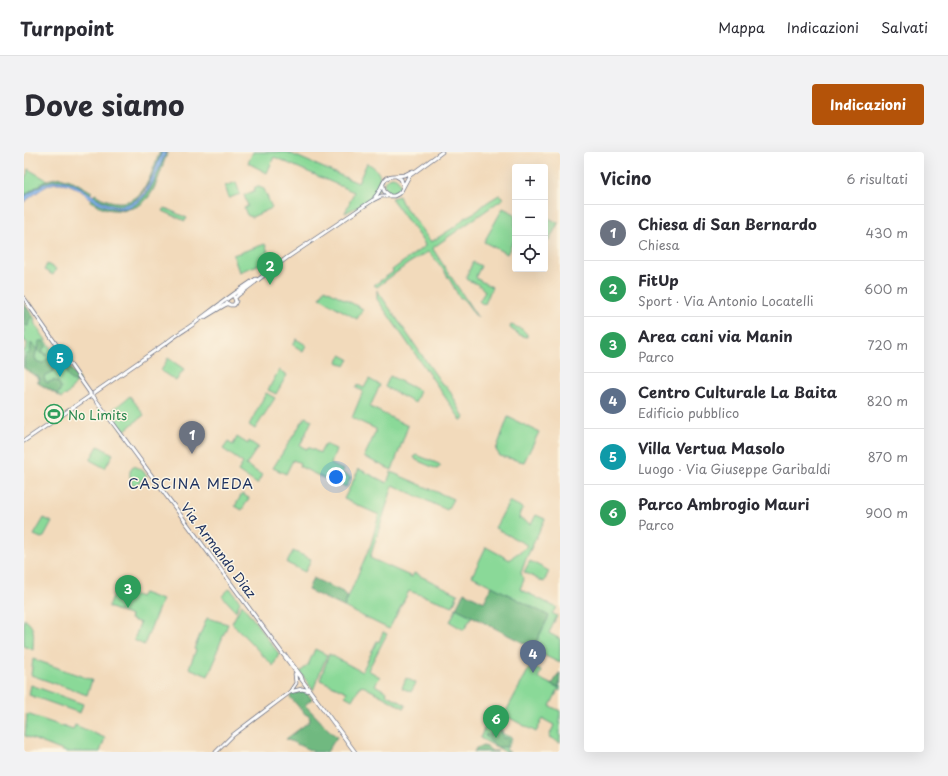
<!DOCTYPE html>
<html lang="it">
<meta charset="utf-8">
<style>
body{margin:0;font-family:"Playpen Sans",sans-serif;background:#f2f2f3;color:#2b2b33}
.controls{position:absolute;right:12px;top:12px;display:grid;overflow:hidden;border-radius:4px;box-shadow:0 4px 16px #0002}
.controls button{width:36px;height:36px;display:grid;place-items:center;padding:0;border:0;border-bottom:1px solid #e1e1e2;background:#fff;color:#2b2b33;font:20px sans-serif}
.you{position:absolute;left:312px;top:325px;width:14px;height:14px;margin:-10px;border:3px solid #fff;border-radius:50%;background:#1a73e8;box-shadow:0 0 0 6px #1a73e833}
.badge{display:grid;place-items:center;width:26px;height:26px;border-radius:50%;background:#b45309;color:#fff;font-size:13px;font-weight:700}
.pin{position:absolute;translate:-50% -33px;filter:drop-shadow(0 1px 2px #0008)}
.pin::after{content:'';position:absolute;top:21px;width:14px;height:12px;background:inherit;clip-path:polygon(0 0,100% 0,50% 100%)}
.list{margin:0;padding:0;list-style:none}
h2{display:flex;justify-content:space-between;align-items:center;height:52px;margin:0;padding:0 16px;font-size:17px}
h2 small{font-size:13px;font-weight:400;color:#7c7c81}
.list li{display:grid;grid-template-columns:26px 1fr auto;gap:12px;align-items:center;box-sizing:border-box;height:56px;padding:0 16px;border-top:1px solid #e1e1e2}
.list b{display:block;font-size:15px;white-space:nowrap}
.list p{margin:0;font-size:13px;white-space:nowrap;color:#7c7c81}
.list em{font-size:13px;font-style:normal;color:#7c7c81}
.icon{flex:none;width:22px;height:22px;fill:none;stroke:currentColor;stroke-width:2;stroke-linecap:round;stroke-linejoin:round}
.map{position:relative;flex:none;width:536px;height:600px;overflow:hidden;border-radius:4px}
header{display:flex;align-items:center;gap:24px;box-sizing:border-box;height:56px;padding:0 20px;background:#fff;border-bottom:1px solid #e1e1e2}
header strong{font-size:19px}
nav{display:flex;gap:22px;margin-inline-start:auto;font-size:14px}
.intro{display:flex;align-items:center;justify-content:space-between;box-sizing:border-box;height:96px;padding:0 24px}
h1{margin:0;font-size:28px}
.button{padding:10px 18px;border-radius:4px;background:#b45309;color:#fff;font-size:14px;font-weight:700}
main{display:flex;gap:24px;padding:0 24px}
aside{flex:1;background:#fff;border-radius:4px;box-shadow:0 4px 16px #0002}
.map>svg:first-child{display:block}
.green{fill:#8ad998;stroke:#52847b}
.forest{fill:#6fb980;stroke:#45746f}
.water{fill:#80b3ed;stroke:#4e71a6}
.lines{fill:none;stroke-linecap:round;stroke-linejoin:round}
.secondary-casing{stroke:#666b7f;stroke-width:4.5}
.primary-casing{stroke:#666b7f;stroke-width:4.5}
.secondary{stroke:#fff;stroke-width:3}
.primary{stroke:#fff;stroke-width:3}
.labels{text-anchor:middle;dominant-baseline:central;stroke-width:3;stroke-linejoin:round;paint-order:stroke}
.leisure-label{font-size:13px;fill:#27864d;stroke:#fcf5e5;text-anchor:start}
.street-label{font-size:13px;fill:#1b2f5e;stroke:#fcf5e5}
.neighbourhood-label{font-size:14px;letter-spacing:1px;fill:#1b2f5e;stroke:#fcf5e5}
</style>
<header>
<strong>Turnpoint</strong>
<nav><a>Mappa</a><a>Indicazioni</a><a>Salvati</a></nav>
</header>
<div class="intro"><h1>Dove siamo</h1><a class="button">Indicazioni</a></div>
<main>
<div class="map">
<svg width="536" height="600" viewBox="0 0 536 600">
<rect width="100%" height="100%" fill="#fcf5e5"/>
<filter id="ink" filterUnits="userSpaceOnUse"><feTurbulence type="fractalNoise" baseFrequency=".025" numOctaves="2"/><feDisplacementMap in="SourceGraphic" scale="8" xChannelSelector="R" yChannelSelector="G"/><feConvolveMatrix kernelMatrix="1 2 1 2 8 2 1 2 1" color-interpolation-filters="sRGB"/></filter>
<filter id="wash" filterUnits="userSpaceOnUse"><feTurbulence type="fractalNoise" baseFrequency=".012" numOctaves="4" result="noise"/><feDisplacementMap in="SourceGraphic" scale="16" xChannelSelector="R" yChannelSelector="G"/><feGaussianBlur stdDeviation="0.9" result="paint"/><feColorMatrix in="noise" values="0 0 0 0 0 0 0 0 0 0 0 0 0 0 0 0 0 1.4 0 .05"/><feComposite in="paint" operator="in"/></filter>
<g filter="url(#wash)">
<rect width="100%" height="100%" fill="#f2dabb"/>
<path class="green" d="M229 0H263L334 31 343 11C349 14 354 18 356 25 360 44 335 54 321 61L330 40 250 5 243 21 224 11Z
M4 17 23 28 0 43V28L4 20 3 19Z
M360 33a8 8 0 1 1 16 0a8 8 0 1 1-16 0Z
M212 30 216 42 205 46 201 34Z
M231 35H235L240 37 248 56 228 65 223 63 220 56 224 54 220 43 230 39Z
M475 43 480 46 410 95 409 97 454 166C447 161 443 147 435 145 428 131 416 110 404 100L385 111 353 135 350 133 369 120 368 118 401 94 400 91 367 46 375 44 378 51 407 90 432 74 440 66 453 59 462 51Z
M141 56 163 66 161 69 139 59Z
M479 56 491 62V86L483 102 460 90Z
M521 64 534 71 525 89 521 87Z
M241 92 247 108 215 120 209 103Z
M449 110 457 114 452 124 453 127 468 135 461 152 457 151 455 149 461 140C457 133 450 130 443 128L442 125Z
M23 112 32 117 29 123 20 118Z
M301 137 339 157 333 167 296 146Z
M353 138 418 232 423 234 440 265 439 268H437L353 147Z
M0 151 11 167 10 169 11 172 30 200 32 197 55 228 42 244 41 243 38 246 13 230 15 229V227L0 216V200L3 194V190L0 189Z
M487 173 498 177 503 182V185L496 183 487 177 486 175Z
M272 187 282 193 279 199 269 193Z
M317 203 325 207 321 214 314 210Z
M144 206 160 217 152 229 137 219Z
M255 218 263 223 252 242 244 238Z
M366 224 396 239 391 251 361 235Z
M345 227 356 233 346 255 384 274 368 318 340 305 352 279V277L328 266 339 239 332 236 334 233 340 236Z
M242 241 251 246 231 277 225 273Z
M106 244 120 263 100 279 86 260Z
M281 265 288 268 276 294 283 297 284 295 296 301 301 292 312 297 307 312 319 318 318 321 327 325 322 335 314 331 313 333 275 314 276 311 269 308 262 322 249 316Z
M484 265 515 280 500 310 476 304 472 298Z
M213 285 224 292 225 289 234 295 222 313 238 323 233 332 214 319 219 311 199 297 204 290 209 293Z
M74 294 89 302 81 316 66 308Z
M393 303 415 312 417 314 413 317 392 308 390 305Z
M109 314 118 318 123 324 109 335C107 328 103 320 109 314Z
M335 317 363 331 367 320 429 347 423 358 369 333 346 406 388 425 390 421 434 442 429 454 385 439 365 477 320 455 347 392 355 363 320 347Z
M218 342 225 346 218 358 211 354Z
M485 350H487L499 356 495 366 507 372 512 363 521 367 502 407 497 421 500 428 496 437 533 456 528 461 533 464 525 481 536 487V511L513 500V498L509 496 525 464 448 424 462 395 486 408C490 401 499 401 503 393L471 376Z
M20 366 28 370 20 385 17 386 10 383Z
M269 399 287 407 281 420 263 411Z
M506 409 525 419 520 430 500 420Z
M92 435 116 445 119 441 138 448 120 493 110 488 116 471 106 467 107 464 84 455Z
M206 436 216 450 212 459 198 444Z
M218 452 255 502 249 514 208 471Z
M432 456 448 464 440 478 426 470Z
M183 466 204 472 191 504H193L184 524 165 516 172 498 170 497Z
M0 467C13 476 9 484 9 498L0 494Z
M359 480 363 482 344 518 356 525 351 533 363 540 362 542 382 553 380 556 337 533 328 548 321 544 323 540 296 528 305 502 338 520 353 489 355 490Z
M291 497 303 503 289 538 276 520 284 513Z
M9 507 68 528 63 543 7 523Z
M507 513 517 519 514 526 535 536 536 534V539L534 538 526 554 536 559V591L525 585 530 573 519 567 512 580 480 563Z
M382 526 392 531 387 540 378 536Z
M7 533 59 552 56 561 5 543Z
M3 562 49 578 51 573 81 586 76 600H42L1 584Z
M475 572 477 574 479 582 488 586 482 598 486 600H482L456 586 461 575 464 576 466 573 473 576Z"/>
<path class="forest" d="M136 0H138C124 33 113 72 69 44L71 42C86 52 107 55 119 38 126 28 131 11 136 0Z
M142 0H144C134 21 132 53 104 57 87 60 80 57 66 49L68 46C85 57 100 62 116 46 119 44 123 41 125 38 132 26 136 12 142 0Z
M36 25 49 29 68 40 66 42C37 21 28 26 0 45V43L23 28Z
M0 152 9 164 5 168 4 174 0 173Z
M15 189H19L21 190 23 194 18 198 22 202V204L14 199Z
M7 191 13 197 11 205 13 210 19 211 24 206 30 210 31 214 29 220 21 223 20 227 23 231 30 228 35 231 37 236 34 242H33L14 231 16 228V226L0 216V206L6 200Z
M32 197 55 228 52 231 47 228 43 223C43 211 39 217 34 209L36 203Z
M289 426 319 440V441L324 444 320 455 284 438Z
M468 434 525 464 509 496 432 456 440 440 460 450Z
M535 521H536L535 536 528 533Z
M281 539 288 547 281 553 305 578 313 585 303 600H290L262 587 286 569 285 564 281 562 266 545 267 542Z
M471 577 473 578 476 577 479 586H484L485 588 482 595H473L461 584 462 582 466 584 467 580Z
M459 594 463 595 468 599H473L474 600H450L452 596Z"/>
<path class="water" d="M138 0H142C136 13 131 30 122 42 106 63 84 58 65 45 55 37 45 30 32 31 20 33 10 43 0 50V45C9 39 19 30 30 29 59 24 74 61 103 52 110 50 117 46 121 40 128 28 133 13 138 0Z"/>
</g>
<g filter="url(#ink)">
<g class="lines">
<defs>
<path id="secondary" d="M0 146 66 241
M69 244 331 600
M262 504 277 524 278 527
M266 540 278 537 286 539
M192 600 209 583 266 540 272 531 271 522"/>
<path id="primary" d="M372 24 377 27 379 33
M359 33 360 39 365 43
M351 45C356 40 357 34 361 28 365 22 373 25 380 23 383 22 386 20 389 19
M211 146 214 143 264 105 349 48 357 44H370L374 42 377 39 385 24 418 0
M203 151 206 153H210L212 149 210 145
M181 165 199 154 203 152
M141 192C150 184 161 178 171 171 191 156 210 141 232 127
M66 241V244H69
M70 241 142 191
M0 289 66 244"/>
</defs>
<use href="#secondary" class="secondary-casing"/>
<use href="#primary" class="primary-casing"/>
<use href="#secondary" class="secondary"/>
<use href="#primary" class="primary"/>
</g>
</g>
<defs>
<symbol id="stadium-ring" viewBox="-11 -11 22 22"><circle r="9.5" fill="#fcf5e5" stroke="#2e9e5b" stroke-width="1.5"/><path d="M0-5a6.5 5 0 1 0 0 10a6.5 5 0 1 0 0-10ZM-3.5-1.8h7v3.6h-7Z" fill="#2e9e5b"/></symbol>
</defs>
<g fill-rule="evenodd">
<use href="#stadium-ring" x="19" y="251" width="22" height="22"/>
</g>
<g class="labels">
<g class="leisure-label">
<text x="44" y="262">No Limits</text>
</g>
<g class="street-label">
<text transform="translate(195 398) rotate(53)">Via Armando Diaz</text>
</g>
<g class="neighbourhood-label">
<text x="167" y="331">CASCINA MEDA</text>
</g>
</g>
</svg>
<div class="controls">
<button>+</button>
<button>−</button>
<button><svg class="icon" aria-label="locate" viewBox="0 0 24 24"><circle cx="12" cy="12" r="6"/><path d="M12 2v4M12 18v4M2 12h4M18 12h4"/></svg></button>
</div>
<div class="you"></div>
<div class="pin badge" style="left:168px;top:302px;background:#6b7280">1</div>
<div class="pin badge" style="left:246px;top:133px;background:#2e9e5b">2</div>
<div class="pin badge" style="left:104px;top:456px;background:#2e9e5b">3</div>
<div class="pin badge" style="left:509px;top:521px;background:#5c6f8a">4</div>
<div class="pin badge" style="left:36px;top:225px;background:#0f9aa8">5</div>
<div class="pin badge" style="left:472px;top:586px;background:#2e9e5b">6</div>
</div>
<aside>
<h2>Vicino<small>6 risultati</small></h2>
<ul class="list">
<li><span class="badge" style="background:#6b7280">1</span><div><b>Chiesa di San Bernardo</b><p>Chiesa</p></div><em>430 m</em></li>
<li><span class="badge" style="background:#2e9e5b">2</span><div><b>FitUp</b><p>Sport · Via Antonio Locatelli</p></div><em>600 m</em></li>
<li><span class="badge" style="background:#2e9e5b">3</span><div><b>Area cani via Manin</b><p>Parco</p></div><em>720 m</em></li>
<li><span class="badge" style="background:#5c6f8a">4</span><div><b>Centro Culturale La Baita</b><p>Edificio pubblico</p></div><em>820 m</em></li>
<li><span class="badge" style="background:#0f9aa8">5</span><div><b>Villa Vertua Masolo</b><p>Luogo · Via Giuseppe Garibaldi</p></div><em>870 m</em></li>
<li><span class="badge" style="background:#2e9e5b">6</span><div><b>Parco Ambrogio Mauri</b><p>Parco</p></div><em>900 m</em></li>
</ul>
</aside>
</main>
